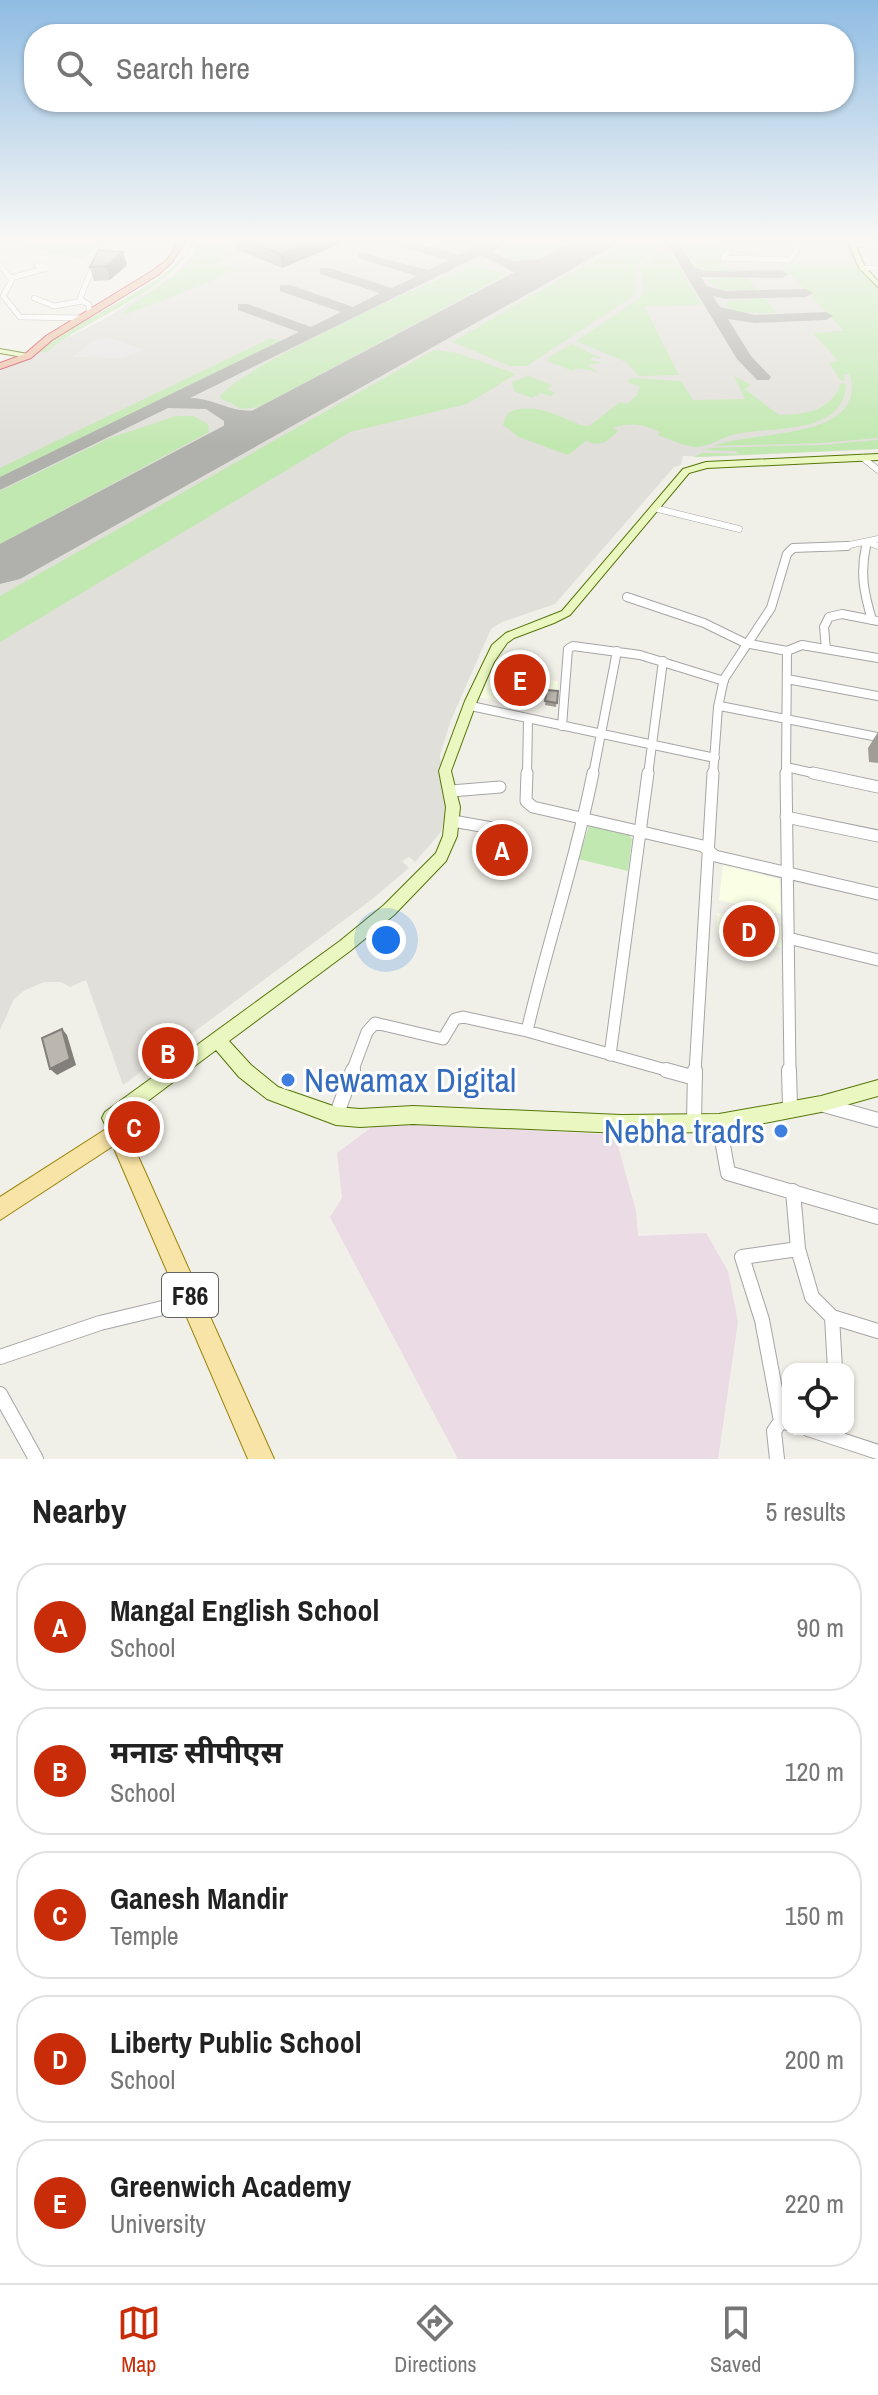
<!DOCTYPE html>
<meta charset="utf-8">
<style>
body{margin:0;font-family:"Archivo Narrow","Noto Sans Devanagari",sans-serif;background:#f2f2f2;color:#222}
.controls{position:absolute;right:24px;bottom:24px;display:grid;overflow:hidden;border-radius:16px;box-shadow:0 2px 6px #0004}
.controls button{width:72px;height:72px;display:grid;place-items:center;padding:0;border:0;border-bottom:2px solid #e0e0e0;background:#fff;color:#222;font:40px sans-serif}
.you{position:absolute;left:386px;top:940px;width:28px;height:28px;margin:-20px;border:6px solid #fff;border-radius:50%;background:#1a73e8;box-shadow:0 0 0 12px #1a73e833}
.badge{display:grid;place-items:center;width:52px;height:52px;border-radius:50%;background:#c92c09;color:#fff;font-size:26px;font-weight:700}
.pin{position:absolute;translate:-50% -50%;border:4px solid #fff;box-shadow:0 2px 8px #0006}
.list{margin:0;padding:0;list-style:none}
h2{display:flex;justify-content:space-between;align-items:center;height:104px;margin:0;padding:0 32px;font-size:34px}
h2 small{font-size:26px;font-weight:400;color:#767676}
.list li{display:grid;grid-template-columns:52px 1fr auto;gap:24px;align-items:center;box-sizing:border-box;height:128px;margin:0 16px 16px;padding:0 16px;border:2px solid #e0e0e0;border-radius:32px}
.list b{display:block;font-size:30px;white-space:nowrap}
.list p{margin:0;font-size:26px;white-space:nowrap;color:#767676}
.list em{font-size:26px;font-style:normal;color:#767676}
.icon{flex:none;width:44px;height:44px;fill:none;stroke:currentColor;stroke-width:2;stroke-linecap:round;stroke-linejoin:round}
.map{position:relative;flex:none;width:878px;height:1459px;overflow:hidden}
.search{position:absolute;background:#fff;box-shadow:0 2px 6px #0004;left:24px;right:24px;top:24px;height:88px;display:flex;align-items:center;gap:20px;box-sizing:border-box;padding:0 28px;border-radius:32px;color:#767676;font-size:30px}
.sheet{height:824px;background:#fff}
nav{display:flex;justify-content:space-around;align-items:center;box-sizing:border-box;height:112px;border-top:2px solid #e0e0e0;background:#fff;font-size:22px;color:#767676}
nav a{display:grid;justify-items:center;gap:4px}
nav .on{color:#c92c09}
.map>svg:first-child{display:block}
.industrial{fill:#eadbe4}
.education{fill:#f9fee5}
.airport{fill:#e0dfd9}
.grass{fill:#c2e8b1}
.parking{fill:#e5e5e5}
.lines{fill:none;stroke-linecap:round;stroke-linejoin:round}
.taxiway{fill:#b0b0ac;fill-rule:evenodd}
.runway{fill:#b0b0ac;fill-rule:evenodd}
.minor-far4-casing{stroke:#a5a5a5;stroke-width:6}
.minor-far3-casing{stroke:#a5a5a5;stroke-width:7}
.minor-far2-casing{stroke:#a5a5a5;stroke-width:10}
.minor-far1-casing{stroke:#a5a5a5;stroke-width:13}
.minor-casing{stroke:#a5a5a5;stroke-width:16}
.secondary-casing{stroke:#57760a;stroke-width:2}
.primary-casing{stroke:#978207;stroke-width:2}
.trunk-casing{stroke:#d4314b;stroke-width:2}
.minor-far4{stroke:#fff;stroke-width:5}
.minor-far3{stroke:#fff;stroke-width:6}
.minor-far2{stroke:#fff;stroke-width:8}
.minor-far1{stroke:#fff;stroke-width:11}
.minor{stroke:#fff;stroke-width:14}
.secondary{fill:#eaf7c0;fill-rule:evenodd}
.primary{fill:#f8e4a6;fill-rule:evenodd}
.trunk{fill:#eebc9e;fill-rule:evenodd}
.wall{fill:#a19d96}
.shaded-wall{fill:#837f7a}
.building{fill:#bbb6ae;stroke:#837f7a;stroke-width:2}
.shop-dot{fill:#3f7fe0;stroke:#fff;stroke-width:3}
.labels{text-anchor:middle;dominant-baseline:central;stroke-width:6;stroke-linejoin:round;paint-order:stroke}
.shield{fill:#fff;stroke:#646464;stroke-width:2}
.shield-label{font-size:26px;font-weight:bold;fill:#212121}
.near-shop-label{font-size:34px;fill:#366cbe;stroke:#fff;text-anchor:start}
</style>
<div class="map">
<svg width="878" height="1459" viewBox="0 0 878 1459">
<rect width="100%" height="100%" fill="#f1f0e8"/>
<path class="industrial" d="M410 1123 615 1135 636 1211 638 1236 706 1233 728 1271 738 1322 718 1459H458L330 1217 342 1198 337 1153 373 1126Z"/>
<path class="education" d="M495 660 534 665 535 669 550 671 551 680 558 681 557 697H535L508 690 502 702 479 697Z
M495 836 531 846 525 868 472 854 477 839 493 843Z
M723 865 779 879 781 914 719 900Z
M717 913 782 927V948L717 934Z"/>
<path class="airport" d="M197 239H846L861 271 878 288V449L706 457 683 456 681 465 674 467 555 604 502 622 491 629 451 720 440 755 446 813 441 832 415 862 409 857 402 861 409 868 371 900 123 1085 86 980 70 987 61 982H44L25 990 14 999 0 1030V371L103 320 174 274 193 254Z"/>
<path class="grass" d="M11 239H118L108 246 98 247 81 259 58 254 41 255 50 251 23 248 21 243Z
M194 239H196C169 296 93 313 47 352L34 353C75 318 173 287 194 239Z
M199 239 228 248 222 251 234 256 216 263 233 268 214 280 124 315 125 310 193 262Z
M516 239H582C555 253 529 275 499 255Z
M631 239H661L663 242 635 266 636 294 527 366H510L452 342Z
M682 239H707L717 248 726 250 720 258 727 269 738 267 743 273 699 270 681 243Z
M660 251H669L702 305 644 306 679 375 639 376 626 362 576 341 639 299 644 290 640 267Z
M856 263 878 288V438L821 443 714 446C752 430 868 441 850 375L844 374 845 381H841L829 363 838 361 813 333 844 331 781 264Z
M476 267 502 272 504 276 259 407 242 409 220 398C222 377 444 271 476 267Z
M745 276 758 291 721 290 706 280Z
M764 298 777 313 736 312 725 304 728 301Z
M271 338 281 342 0 477V468Z
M572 344 603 359 592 357 590 360 602 363 587 365 598 372 578 368 573 371 548 361 549 357Z
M434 350 457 353 516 374 467 404 350 432 0 642V596Z
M528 376 552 385 547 389 555 393 551 396 541 393 532 398 514 391 512 382Z
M734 376 751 385 745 389 779 415C806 414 830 412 841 383L846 384C845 436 771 426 736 434 724 436 707 448 695 447 683 446 670 439 658 435L660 432C643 424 630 422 613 428L618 431C606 442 602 447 586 441L568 455 519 437 503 425 508 413C536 399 562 420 588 427L620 402 627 404 637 395 640 387 627 382 632 378 681 381 693 400 745 399Z
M176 416H193L208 424 209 432 0 544V491L110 438Z
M878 440V449L694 457 702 453 739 454 736 451 705 450 710 448 822 445Z
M589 826 627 832 632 839 628 871 578 859Z"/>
<path class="parking" d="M109 338 143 349 124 358 72 357 96 339Z"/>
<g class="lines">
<path class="taxiway" d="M390 239H402L459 255 476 247 455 239 486 242 509 239 493 252 512 261 559 259 565 263 559 267 526 269 531 275 526 286 521 287 514 283 516 273 481 255 190 398C207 398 219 405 235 409 252 413 270 409 287 406L296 411 293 415 258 421 241 419 242 430 233 447H221L218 443 224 430V421L206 409 168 408 0 490V477L299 332 238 310V304H248L311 327 341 312 280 291V285H290L353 307 380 293 320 274V268H330L392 288 417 276 358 258V252L428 270 449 260 391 244Z
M664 239H676L695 268 708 271 782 270 789 274 782 278 701 277 707 286 725 291 806 289 813 293 806 297 725 299 713 296 720 307 755 315 826 312 833 316 826 320 755 323 728 319 751 356 771 377 769 380H757L737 359Z"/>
<path class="runway" d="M577 239H618L613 246 20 579 0 584V544Z"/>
<defs>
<path id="minor-far4" d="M220 239 235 243 252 239
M852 244 878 246
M728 252 723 258 789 260 799 247 795 239
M0 266 12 280 3 296 20 317 82 318
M862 268H878
M11 278 47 268 37 265
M34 298 54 306 83 301
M89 314V305L80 299C89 274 97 255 119 239"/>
<path id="minor-far3" d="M863 458 878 470
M654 508 739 529
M815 548 840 547 878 539
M866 548 867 542 878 546"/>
<path id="minor-far2" d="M866 546C860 574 864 593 872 620
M627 597 704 623 745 643 787 651 802 645 878 658
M826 649 824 627 829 617 842 614 878 621
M787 679 878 696
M471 706 715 758
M720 706 878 737
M562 726 568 649 573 646 640 655 724 681
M786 767 822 775
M527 775 528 721
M593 775 617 651
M648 775 663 661
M713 775 718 707 724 679 771 608 787 554 793 548 847 546
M786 775 787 651"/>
<path id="minor-far1" d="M527 773 526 801 533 807 703 846 715 856 878 894
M786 773 790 1072
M813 773 878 787
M451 791 500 787
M786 817 878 836
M453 821 503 830
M788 938 878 960
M527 1031C547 944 576 860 593 773
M610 1055 648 773
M352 1072 367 1032 375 1023 443 1039 455 1019 463 1017 527 1031 673 1072
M695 1072 713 773"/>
<path id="minor" d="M666 1070 695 1078
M789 1070 790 1108
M824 1105 878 1120
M336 1116 353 1070
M694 1122 695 1070
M719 1123 728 1173 878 1217
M798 1249 812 1297 832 1317 835 1369
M832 1317 878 1331
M0 1357 100 1323 192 1301
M0 1394 36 1459
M781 1421 762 1320 742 1257 798 1249 793 1191
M808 1429 878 1452
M777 1459 774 1431 781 1421 788 1423"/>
<path id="secondary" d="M847 239H853L865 267 878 281V287L859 268Z
M0 349 28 354 32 356 28 358 0 353Z
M878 454V460L707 468 689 473 570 615 554 623 514 638 507 643 494 662 477 701 451 771 460 807 457 836 446 861 394 915 350 951 229 1041 251 1065 278 1087 336 1107 360 1109 413 1106 621 1115 719 1114 821 1096 878 1080V1096L821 1112 719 1132 621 1133 413 1124 360 1127 336 1125 267 1099 239 1077 216 1050 121 1121 126 1132 123 1138 117 1141 111 1138 102 1118 105 1112 340 941 384 905 436 853 443 836 446 807 439 771 465 701 492 645 506 633 562 611 683 469 706 462Z"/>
<path id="primary" d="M117 1122 124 1125 274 1459H248L113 1146 0 1220V1197Z"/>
<path id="trunk" d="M181 239H187L172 262 158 275 52 340 31 358 0 369V363L25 354 46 336 152 271 167 260Z"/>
</defs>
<use href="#minor-far4" class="minor-far4-casing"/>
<use href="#minor-far3" class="minor-far3-casing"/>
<use href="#minor-far2" class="minor-far2-casing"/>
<use href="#minor-far1" class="minor-far1-casing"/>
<use href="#minor" class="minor-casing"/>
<use href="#secondary" class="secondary-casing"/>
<use href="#primary" class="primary-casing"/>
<use href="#trunk" class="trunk-casing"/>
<use href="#minor-far4" class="minor-far4"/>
<use href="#minor-far3" class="minor-far3"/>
<use href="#minor-far2" class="minor-far2"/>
<use href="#minor-far1" class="minor-far1"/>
<use href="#minor" class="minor"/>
<use href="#secondary" class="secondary"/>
<use href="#primary" class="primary"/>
<use href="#trunk" class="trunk"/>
</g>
<path class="wall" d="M234 239H351L282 268 236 249Z
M127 265 110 280 94 281 90 267Z
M547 690 558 691 556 707 545 705Z
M878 732V763L869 762 868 748Z"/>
<path class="shaded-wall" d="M318 239H351L282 268 280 254Z
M123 252 127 265 110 280 106 266Z
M62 1029 67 1035 76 1065 57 1075 50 1069Z"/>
<path class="building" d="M242 239H318L280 254Z
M99 250 123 252 106 266 90 267Z
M547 690 558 691 557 703 545 701Z
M62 1029 70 1059 50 1069 42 1038Z"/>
<linearGradient id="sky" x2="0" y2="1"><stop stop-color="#8fbce3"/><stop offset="0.54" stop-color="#f9f8f5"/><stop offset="1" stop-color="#f9f8f5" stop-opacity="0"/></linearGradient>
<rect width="878" height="444" fill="url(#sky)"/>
<g class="shop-dot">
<circle cx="288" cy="1080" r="8"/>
<circle cx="781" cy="1131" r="8"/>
</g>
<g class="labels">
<rect class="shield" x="162" y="1273" width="56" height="44" rx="6"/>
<g class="shield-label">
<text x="190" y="1295">F86</text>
</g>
<g class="near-shop-label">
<text x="304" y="1080">Newamax Digital</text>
<text x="765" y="1131" text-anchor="end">Nebha tradrs</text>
</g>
</g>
</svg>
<div class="controls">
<button><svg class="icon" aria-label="locate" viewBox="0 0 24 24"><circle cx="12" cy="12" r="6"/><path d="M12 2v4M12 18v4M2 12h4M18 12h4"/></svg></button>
</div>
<div class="you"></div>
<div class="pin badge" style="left:502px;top:850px">A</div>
<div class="pin badge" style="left:168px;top:1053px">B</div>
<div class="pin badge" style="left:134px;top:1127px">C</div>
<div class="pin badge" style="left:749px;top:931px">D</div>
<div class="pin badge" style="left:520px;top:680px">E</div>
<div class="search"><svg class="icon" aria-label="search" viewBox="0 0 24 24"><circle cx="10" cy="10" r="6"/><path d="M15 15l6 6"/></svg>Search here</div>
</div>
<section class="sheet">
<h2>Nearby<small>5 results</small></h2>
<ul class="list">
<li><span class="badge">A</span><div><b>Mangal English School</b><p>School</p></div><em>90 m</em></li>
<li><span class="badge">B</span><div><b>मनाङ सीपीएस</b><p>School</p></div><em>120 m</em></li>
<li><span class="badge">C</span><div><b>Ganesh Mandir</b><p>Temple</p></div><em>150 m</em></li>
<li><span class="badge">D</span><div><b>Liberty Public School</b><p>School</p></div><em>200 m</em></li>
<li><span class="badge">E</span><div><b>Greenwich Academy</b><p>University</p></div><em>220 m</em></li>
</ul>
</section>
<nav>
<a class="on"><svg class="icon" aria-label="map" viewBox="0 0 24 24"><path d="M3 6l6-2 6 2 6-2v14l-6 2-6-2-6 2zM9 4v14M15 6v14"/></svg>Map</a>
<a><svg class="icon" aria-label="directions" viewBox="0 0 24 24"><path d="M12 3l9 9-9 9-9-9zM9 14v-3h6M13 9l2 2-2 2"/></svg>Directions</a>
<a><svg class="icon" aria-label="saved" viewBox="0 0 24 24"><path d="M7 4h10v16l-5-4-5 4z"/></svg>Saved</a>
</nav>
